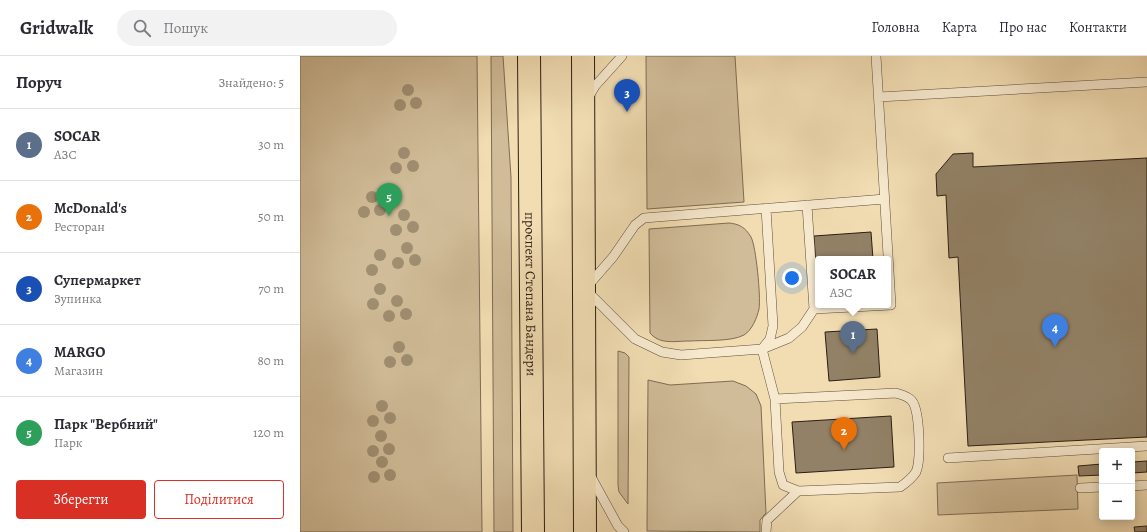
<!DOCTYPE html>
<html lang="uk">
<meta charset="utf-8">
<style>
body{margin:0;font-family:Alegreya,serif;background:#f2f2f3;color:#2b2b33}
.controls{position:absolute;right:12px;bottom:12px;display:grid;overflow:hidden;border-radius:4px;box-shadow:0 2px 10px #0003}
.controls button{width:36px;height:36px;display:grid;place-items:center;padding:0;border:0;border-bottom:1px solid #e1e1e2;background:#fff;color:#2b2b33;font:20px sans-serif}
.you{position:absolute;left:492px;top:222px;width:14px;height:14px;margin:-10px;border:3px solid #fff;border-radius:50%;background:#1a73e8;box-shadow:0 0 0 6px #1a73e833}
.badge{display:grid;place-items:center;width:26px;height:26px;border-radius:50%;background:#d93025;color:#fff;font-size:13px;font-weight:700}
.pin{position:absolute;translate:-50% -33px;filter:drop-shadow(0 1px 2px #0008)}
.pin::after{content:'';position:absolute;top:21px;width:14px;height:12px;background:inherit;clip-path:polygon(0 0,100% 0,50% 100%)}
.popup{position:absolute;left:515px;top:200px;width:76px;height:52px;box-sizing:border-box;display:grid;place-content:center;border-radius:4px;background:#fff;filter:drop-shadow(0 1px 3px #0005);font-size:13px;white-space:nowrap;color:#7c7c81}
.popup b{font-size:15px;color:#2b2b33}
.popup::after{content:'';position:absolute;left:50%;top:100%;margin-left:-8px;border:8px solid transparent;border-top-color:#fff}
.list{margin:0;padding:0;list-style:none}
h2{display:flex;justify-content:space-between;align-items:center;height:52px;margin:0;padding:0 16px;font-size:17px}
h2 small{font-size:13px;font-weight:400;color:#7c7c81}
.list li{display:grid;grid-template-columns:26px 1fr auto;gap:12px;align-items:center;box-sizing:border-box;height:72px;padding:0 16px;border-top:1px solid #e1e1e2}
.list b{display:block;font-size:15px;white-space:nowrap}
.list p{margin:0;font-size:13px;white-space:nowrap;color:#7c7c81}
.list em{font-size:13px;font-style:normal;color:#7c7c81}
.actions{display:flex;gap:8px;padding:12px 16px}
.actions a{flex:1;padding:9px 0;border:1px solid #d93025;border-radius:4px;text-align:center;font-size:14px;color:#d93025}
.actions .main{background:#d93025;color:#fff}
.icon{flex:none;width:22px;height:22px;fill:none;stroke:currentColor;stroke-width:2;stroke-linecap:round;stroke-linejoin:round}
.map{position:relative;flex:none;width:847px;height:476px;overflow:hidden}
header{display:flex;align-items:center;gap:24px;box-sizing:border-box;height:56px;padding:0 20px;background:#fff;border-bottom:1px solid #e1e1e2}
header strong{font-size:19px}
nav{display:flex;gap:22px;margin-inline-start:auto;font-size:14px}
.search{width:280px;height:36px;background:#f2f2f3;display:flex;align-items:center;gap:10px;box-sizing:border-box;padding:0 14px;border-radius:22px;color:#7c7c81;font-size:15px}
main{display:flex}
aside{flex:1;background:#fff}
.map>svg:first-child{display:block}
.green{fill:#d0bc98;stroke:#7e6c56}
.building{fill:#928166;stroke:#2b1d13}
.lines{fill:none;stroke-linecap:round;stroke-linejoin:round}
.lane-casing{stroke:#5d4d3b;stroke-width:10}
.primary-casing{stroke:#2b1d13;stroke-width:24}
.lane{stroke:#f7e9ce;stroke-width:9}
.primary{stroke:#f2ddb3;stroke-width:22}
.tree{fill:#a08e71}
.labels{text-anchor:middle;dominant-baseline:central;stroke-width:3;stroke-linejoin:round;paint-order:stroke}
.street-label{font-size:14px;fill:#2b1d13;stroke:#f7e9ce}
</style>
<header>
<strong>Gridwalk</strong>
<div class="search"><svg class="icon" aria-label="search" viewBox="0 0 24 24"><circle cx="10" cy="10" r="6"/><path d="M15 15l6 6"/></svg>Пошук</div>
<nav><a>Головна</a><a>Карта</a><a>Про нас</a><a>Контакти</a></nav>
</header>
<main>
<aside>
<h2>Поруч<small>Знайдено: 5</small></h2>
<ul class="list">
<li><span class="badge" style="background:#5c6f8a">1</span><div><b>SOCAR</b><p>АЗС</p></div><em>30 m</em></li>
<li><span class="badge" style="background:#e8710a">2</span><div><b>McDonald's</b><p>Ресторан</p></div><em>50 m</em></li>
<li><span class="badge" style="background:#1a4fb4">3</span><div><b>Супермаркет</b><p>Зупинка</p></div><em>70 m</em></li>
<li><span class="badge" style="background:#3f7fe0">4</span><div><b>MARGO</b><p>Магазин</p></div><em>80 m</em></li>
<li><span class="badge" style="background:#2e9e5b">5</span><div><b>Парк &quot;Вербний&quot;</b><p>Парк</p></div><em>120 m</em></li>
</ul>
<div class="actions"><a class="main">Зберегти</a><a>Поділитися</a></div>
</aside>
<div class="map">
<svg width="847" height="476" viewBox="0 0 847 476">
<rect width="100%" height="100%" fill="#f2ddb3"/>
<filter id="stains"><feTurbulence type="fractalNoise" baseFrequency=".005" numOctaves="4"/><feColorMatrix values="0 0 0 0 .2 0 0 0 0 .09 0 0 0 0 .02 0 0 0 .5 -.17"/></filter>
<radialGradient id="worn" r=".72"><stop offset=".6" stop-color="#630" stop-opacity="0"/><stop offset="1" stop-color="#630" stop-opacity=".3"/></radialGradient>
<path class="green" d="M0 0H177L182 476H0Z
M191 0H203L211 121 213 476H194Z
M346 0H435L444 146 347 153Z
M429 167C439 168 445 171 451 181 456 190 461 241 459 253 457 262 452 274 444 279 431 286 404 284 390 285 375 285 360 289 350 277L349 173Z
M318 295 325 297 329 301 328 448 319 436 318 429Z
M348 324 370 329 433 325 446 330 456 338 461 350 466 457 460 464V476L347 475Z
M777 419 778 453 638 459 637 427Z"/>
<path class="building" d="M673 97V111L847 102V381L668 390 658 201 649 202 646 139 637 140 636 118 653 98Z
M571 176 573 203H518V239L514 180Z
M577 273 580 321 529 325 525 276Z
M591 360 594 411 496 417 492 366Z
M847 405V416L832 417V406Z
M802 408V419L779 420 778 410Z
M847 470V476H835L834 471Z"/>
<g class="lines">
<defs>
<path id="lane" d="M579 41 847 26
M288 42 295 30 322 0
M466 152 473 270 470 283 462 293 381 299 362 296 335 283 285 233 313 201 335 169 344 162 585 143
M514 253 591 249 576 0
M648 402 847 390
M290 419 318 470 324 476
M832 430 847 429
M780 432 802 431
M498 435 483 429 479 416 475 343 462 293 489 282 502 271 514 253 507 149
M466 476 467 464 498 435 600 431C606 427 612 422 616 416 621 405 620 355 612 345 608 340 602 339 596 337L475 343"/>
<g id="primary">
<path id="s1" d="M229 0 233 476"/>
<path d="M283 0 285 476"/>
</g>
</defs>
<use href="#lane" class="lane-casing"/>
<use href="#primary" class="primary-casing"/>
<use href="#lane" class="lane"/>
<use href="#primary" class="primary"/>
</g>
<g class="tree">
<circle cx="108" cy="34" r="6"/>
<circle cx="116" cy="47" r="6"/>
<circle cx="100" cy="49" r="6"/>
<circle cx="104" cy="97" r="6"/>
<circle cx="113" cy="110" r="6"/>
<circle cx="96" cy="112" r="6"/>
<circle cx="72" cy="141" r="6"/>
<circle cx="80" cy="154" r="6"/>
<circle cx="64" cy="156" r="6"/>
<circle cx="104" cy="159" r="6"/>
<circle cx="113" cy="171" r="6"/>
<circle cx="96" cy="174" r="6"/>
<circle cx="107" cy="192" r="6"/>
<circle cx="80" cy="199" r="6"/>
<circle cx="115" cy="204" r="6"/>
<circle cx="98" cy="207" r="6"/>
<circle cx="72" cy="214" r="6"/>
<circle cx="80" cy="233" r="6"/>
<circle cx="97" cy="245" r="6"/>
<circle cx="73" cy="248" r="6"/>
<circle cx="106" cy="258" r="6"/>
<circle cx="89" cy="260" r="6"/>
<circle cx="99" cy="291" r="6"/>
<circle cx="107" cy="304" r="6"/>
<circle cx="90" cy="306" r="6"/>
<circle cx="82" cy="350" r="6"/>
<circle cx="90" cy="362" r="6"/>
<circle cx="73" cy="365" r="6"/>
<circle cx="81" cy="380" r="6"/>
<circle cx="89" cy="393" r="6"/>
<circle cx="73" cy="395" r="6"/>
<circle cx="82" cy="406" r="6"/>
<circle cx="90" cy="419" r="6"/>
<circle cx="74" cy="421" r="6"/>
</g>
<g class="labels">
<g class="street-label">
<text stroke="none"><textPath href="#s1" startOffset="238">проспект Степана Бандери</textPath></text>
</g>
</g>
<rect width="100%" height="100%" filter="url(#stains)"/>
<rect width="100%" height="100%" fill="url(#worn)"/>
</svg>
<div class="controls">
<button>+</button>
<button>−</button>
</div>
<div class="you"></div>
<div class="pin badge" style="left:553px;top:298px;background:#5c6f8a">1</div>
<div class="popup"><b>SOCAR</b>АЗС</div>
<div class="pin badge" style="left:544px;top:394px;background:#e8710a">2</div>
<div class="pin badge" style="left:327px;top:56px;background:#1a4fb4">3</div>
<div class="pin badge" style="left:755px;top:291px;background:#3f7fe0">4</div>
<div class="pin badge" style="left:89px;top:160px;background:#2e9e5b">5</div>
</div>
</main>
